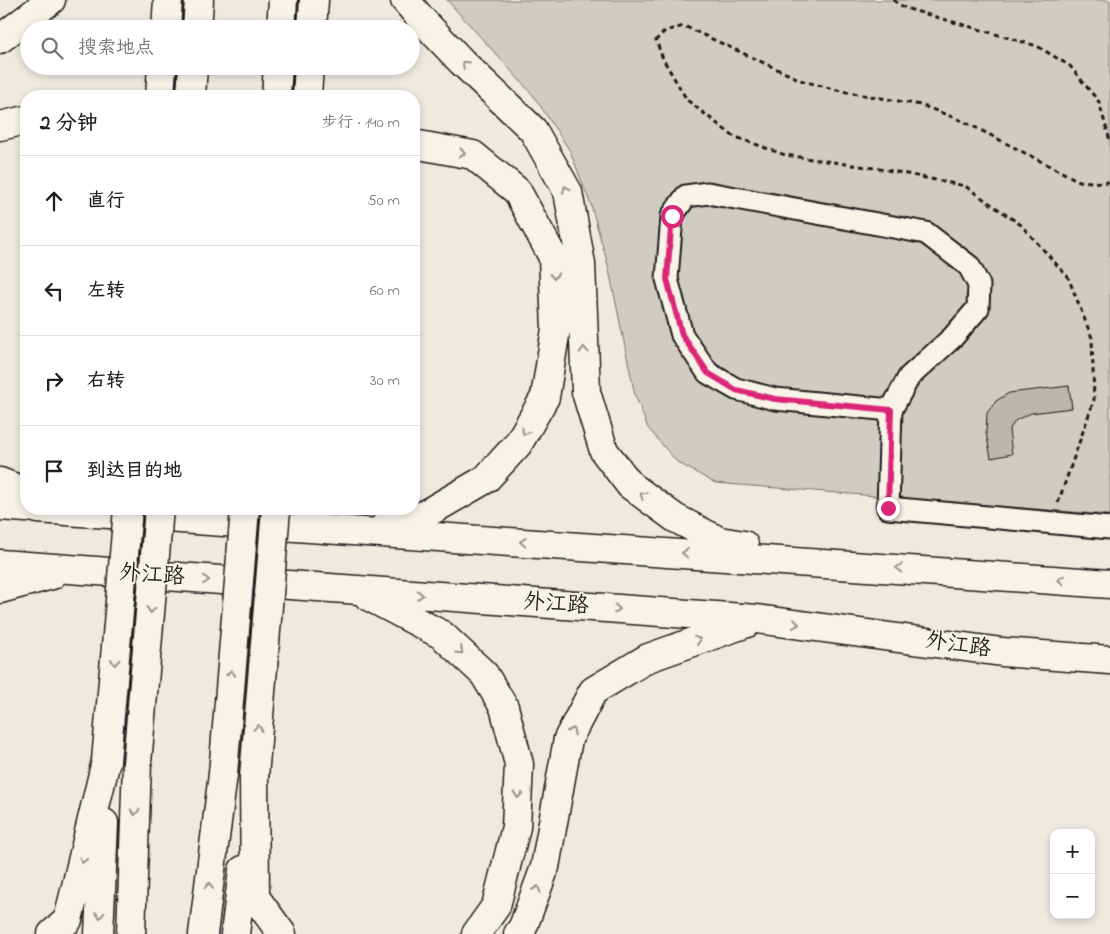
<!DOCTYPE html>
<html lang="zh">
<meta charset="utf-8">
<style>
body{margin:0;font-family:"Indie Flower","LXGW WenKai TC",sans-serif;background:#f2f2f2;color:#202124}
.controls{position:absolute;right:15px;bottom:15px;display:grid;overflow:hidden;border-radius:10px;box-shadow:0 2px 8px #0003}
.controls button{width:45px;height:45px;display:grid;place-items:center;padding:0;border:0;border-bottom:1px solid #e0e0e0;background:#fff;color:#202124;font:25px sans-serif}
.stop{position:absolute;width:15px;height:15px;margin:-11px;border:4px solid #db2777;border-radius:50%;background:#fff}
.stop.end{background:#db2777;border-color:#fff;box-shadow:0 1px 5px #0008}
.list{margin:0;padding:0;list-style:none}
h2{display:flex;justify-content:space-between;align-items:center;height:65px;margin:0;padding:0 20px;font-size:21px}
h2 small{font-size:16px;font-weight:400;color:#757577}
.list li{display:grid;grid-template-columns:32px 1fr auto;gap:15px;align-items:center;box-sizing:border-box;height:90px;padding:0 20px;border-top:1px solid #e0e0e0}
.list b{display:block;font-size:19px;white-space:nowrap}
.list em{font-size:16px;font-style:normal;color:#757577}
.icon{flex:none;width:28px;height:28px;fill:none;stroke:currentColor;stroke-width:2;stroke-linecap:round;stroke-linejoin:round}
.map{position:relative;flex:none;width:1110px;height:934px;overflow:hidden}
.search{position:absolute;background:#fff;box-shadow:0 2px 8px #0003;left:20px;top:20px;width:400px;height:55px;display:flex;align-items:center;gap:12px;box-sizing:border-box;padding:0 18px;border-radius:28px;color:#757577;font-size:19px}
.panel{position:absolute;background:#fff;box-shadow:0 2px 8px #0003;left:20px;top:90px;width:400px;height:425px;border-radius:20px}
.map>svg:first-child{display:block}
.green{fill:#cfccc3;stroke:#767470}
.building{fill:#bab7af;stroke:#1c1c1c}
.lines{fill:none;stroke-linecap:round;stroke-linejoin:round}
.minor-casing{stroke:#1c1c1c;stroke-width:25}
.major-casing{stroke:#1c1c1c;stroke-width:31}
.path{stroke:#1c1c1c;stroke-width:3;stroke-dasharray:5 4;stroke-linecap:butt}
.minor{stroke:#f7f3e8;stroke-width:21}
.major{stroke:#f7f3e8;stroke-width:28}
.major-bridge-casing{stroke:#1c1c1c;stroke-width:31;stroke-linecap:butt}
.major-bridge{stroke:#f7f3e8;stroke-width:28}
.oneway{stroke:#94928c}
.route{stroke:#db2777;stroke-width:6}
.labels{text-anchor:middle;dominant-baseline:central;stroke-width:4;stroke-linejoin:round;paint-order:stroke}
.street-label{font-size:22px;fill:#1c1c1c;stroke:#f7f3e8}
</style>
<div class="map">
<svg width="1110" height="934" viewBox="0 0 1110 934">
<rect width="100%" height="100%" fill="#eeeae0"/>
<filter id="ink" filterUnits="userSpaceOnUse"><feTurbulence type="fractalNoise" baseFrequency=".02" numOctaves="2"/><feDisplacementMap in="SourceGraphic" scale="10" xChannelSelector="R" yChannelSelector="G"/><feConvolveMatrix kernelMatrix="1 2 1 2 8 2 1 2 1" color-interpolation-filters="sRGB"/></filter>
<g filter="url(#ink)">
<path class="green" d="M447 0H1110V515L715 483 677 462 648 428 635 395 608 265 591 205 570 151 533 95Z"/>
<path class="building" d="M1069 386 1072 408 1031 413 1016 420 1009 430 1012 454 991 458 986 433 987 413 996 401 1009 393Z"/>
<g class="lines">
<defs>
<path id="minor" d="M891 410 775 399 736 389 708 373 682 335 667 279 672 216 686 196 708 193 926 233 969 266 979 285 978 308 953 337 909 377 891 410 888 508 1110 528"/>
<path id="major" d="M405 0 423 21 462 62 533 130 568 192 581 264 586 392 604 451 630 485 675 518 719 541 744 545
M166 29 168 0
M197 29 199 0
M281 29 283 0
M312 29 314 0
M0 39 51 0
M160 96 162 66
M191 96 193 66
M276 96 278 66
M307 96 309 66
M0 126 26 120
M0 482 26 492
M0 506 26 508
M38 509 1110 584
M386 524 422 516 486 479 518 444 545 397 556 329 553 257 517 191 473 155 419 145 414 146
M0 564 757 619 1002 652 1110 660
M0 589 52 575
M368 596 442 635 484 674 504 707 519 764 516 827 496 906 476 934
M254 777 255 897 282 934
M52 934 68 920 106 761
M99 934 104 823
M131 934 137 763
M203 934 223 774
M235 934 243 870
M518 934 523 927 545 867 568 739 593 691 648 658 747 623"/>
</defs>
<use href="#minor" class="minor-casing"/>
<use href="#major" class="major-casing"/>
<path class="path" d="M893 0 905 8 1037 46 1070 66 1099 102 1110 141
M1058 503 1094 400 1092 338 1068 277 1021 225 965 186 887 170 785 155 733 136 687 100 663 59 656 40 665 31 684 26 803 81 841 91 921 105 963 121 1079 181 1106 183 1110 180"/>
<use href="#minor" class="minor"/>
<use href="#major" class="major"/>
<defs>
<path id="major-bridge" d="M106 761 128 509
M137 763 159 509
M223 774 245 509
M254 777 276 509"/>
</defs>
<use href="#major-bridge" class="major-bridge-casing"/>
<use href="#major-bridge" class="major-bridge"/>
</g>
<defs><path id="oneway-chevron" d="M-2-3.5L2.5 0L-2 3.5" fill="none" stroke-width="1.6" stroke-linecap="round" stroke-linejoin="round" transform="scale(1.25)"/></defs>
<g class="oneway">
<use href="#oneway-chevron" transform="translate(465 64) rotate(-136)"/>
<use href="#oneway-chevron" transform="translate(462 153) rotate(11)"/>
<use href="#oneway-chevron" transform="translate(566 189) rotate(-113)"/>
<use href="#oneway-chevron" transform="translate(554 276) rotate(88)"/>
<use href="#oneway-chevron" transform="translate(584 350) rotate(-92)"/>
<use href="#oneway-chevron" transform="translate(525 432) rotate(119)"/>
<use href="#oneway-chevron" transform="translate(643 495) rotate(-144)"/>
<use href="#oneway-chevron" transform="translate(523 542) rotate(-176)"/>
<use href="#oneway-chevron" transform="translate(685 553) rotate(-176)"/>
<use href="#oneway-chevron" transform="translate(899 568) rotate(-176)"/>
<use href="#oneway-chevron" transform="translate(206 580) rotate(4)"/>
<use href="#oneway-chevron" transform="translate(1061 580) rotate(-176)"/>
<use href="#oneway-chevron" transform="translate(420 595) rotate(4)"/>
<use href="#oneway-chevron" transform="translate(617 609) rotate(4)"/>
<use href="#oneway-chevron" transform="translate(151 610) rotate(95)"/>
<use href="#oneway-chevron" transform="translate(796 624) rotate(8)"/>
<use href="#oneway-chevron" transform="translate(698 640) rotate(-19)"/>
<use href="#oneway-chevron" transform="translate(460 651) rotate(43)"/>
<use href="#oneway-chevron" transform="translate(115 662) rotate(95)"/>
<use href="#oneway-chevron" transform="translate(231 673) rotate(-85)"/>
<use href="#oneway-chevron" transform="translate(258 728) rotate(-85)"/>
<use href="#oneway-chevron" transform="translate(572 731) rotate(-63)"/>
<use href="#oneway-chevron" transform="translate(518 795) rotate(93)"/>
<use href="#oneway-chevron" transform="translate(135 812) rotate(92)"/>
<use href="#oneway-chevron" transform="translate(83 860) rotate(103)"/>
<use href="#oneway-chevron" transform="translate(209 886) rotate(-83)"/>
<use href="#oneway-chevron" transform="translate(537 889) rotate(-70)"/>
<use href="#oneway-chevron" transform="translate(100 915) rotate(92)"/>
</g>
</g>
<g class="lines" filter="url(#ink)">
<path class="route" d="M672 216 667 279 682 335 708 373 736 390 775 399 891 410 888 508"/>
</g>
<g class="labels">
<g class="street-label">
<text transform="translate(152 576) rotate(4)">外江路</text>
<text transform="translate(556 605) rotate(4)">外江路</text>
<text transform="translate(958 646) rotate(8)">外江路</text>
</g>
</g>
</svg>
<div class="controls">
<button>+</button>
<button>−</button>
</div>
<div class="stop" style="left:672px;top:216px"></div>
<div class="stop end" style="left:888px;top:508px"></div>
<div class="search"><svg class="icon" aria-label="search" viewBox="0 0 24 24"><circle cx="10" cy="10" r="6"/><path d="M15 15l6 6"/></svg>搜索地点</div>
<section class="panel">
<h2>2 分钟<small>步行 · 140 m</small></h2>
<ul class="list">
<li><svg class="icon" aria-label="ahead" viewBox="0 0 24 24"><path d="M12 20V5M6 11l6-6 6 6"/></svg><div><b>直行</b></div><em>50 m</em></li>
<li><svg class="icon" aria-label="left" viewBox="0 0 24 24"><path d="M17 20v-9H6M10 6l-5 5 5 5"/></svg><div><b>左转</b></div><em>60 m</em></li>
<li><svg class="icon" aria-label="right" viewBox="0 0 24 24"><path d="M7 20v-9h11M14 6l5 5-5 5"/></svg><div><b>右转</b></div><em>30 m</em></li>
<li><svg class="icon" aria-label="arrive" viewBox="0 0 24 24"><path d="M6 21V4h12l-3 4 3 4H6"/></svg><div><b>到达目的地</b></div></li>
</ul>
</section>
</div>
